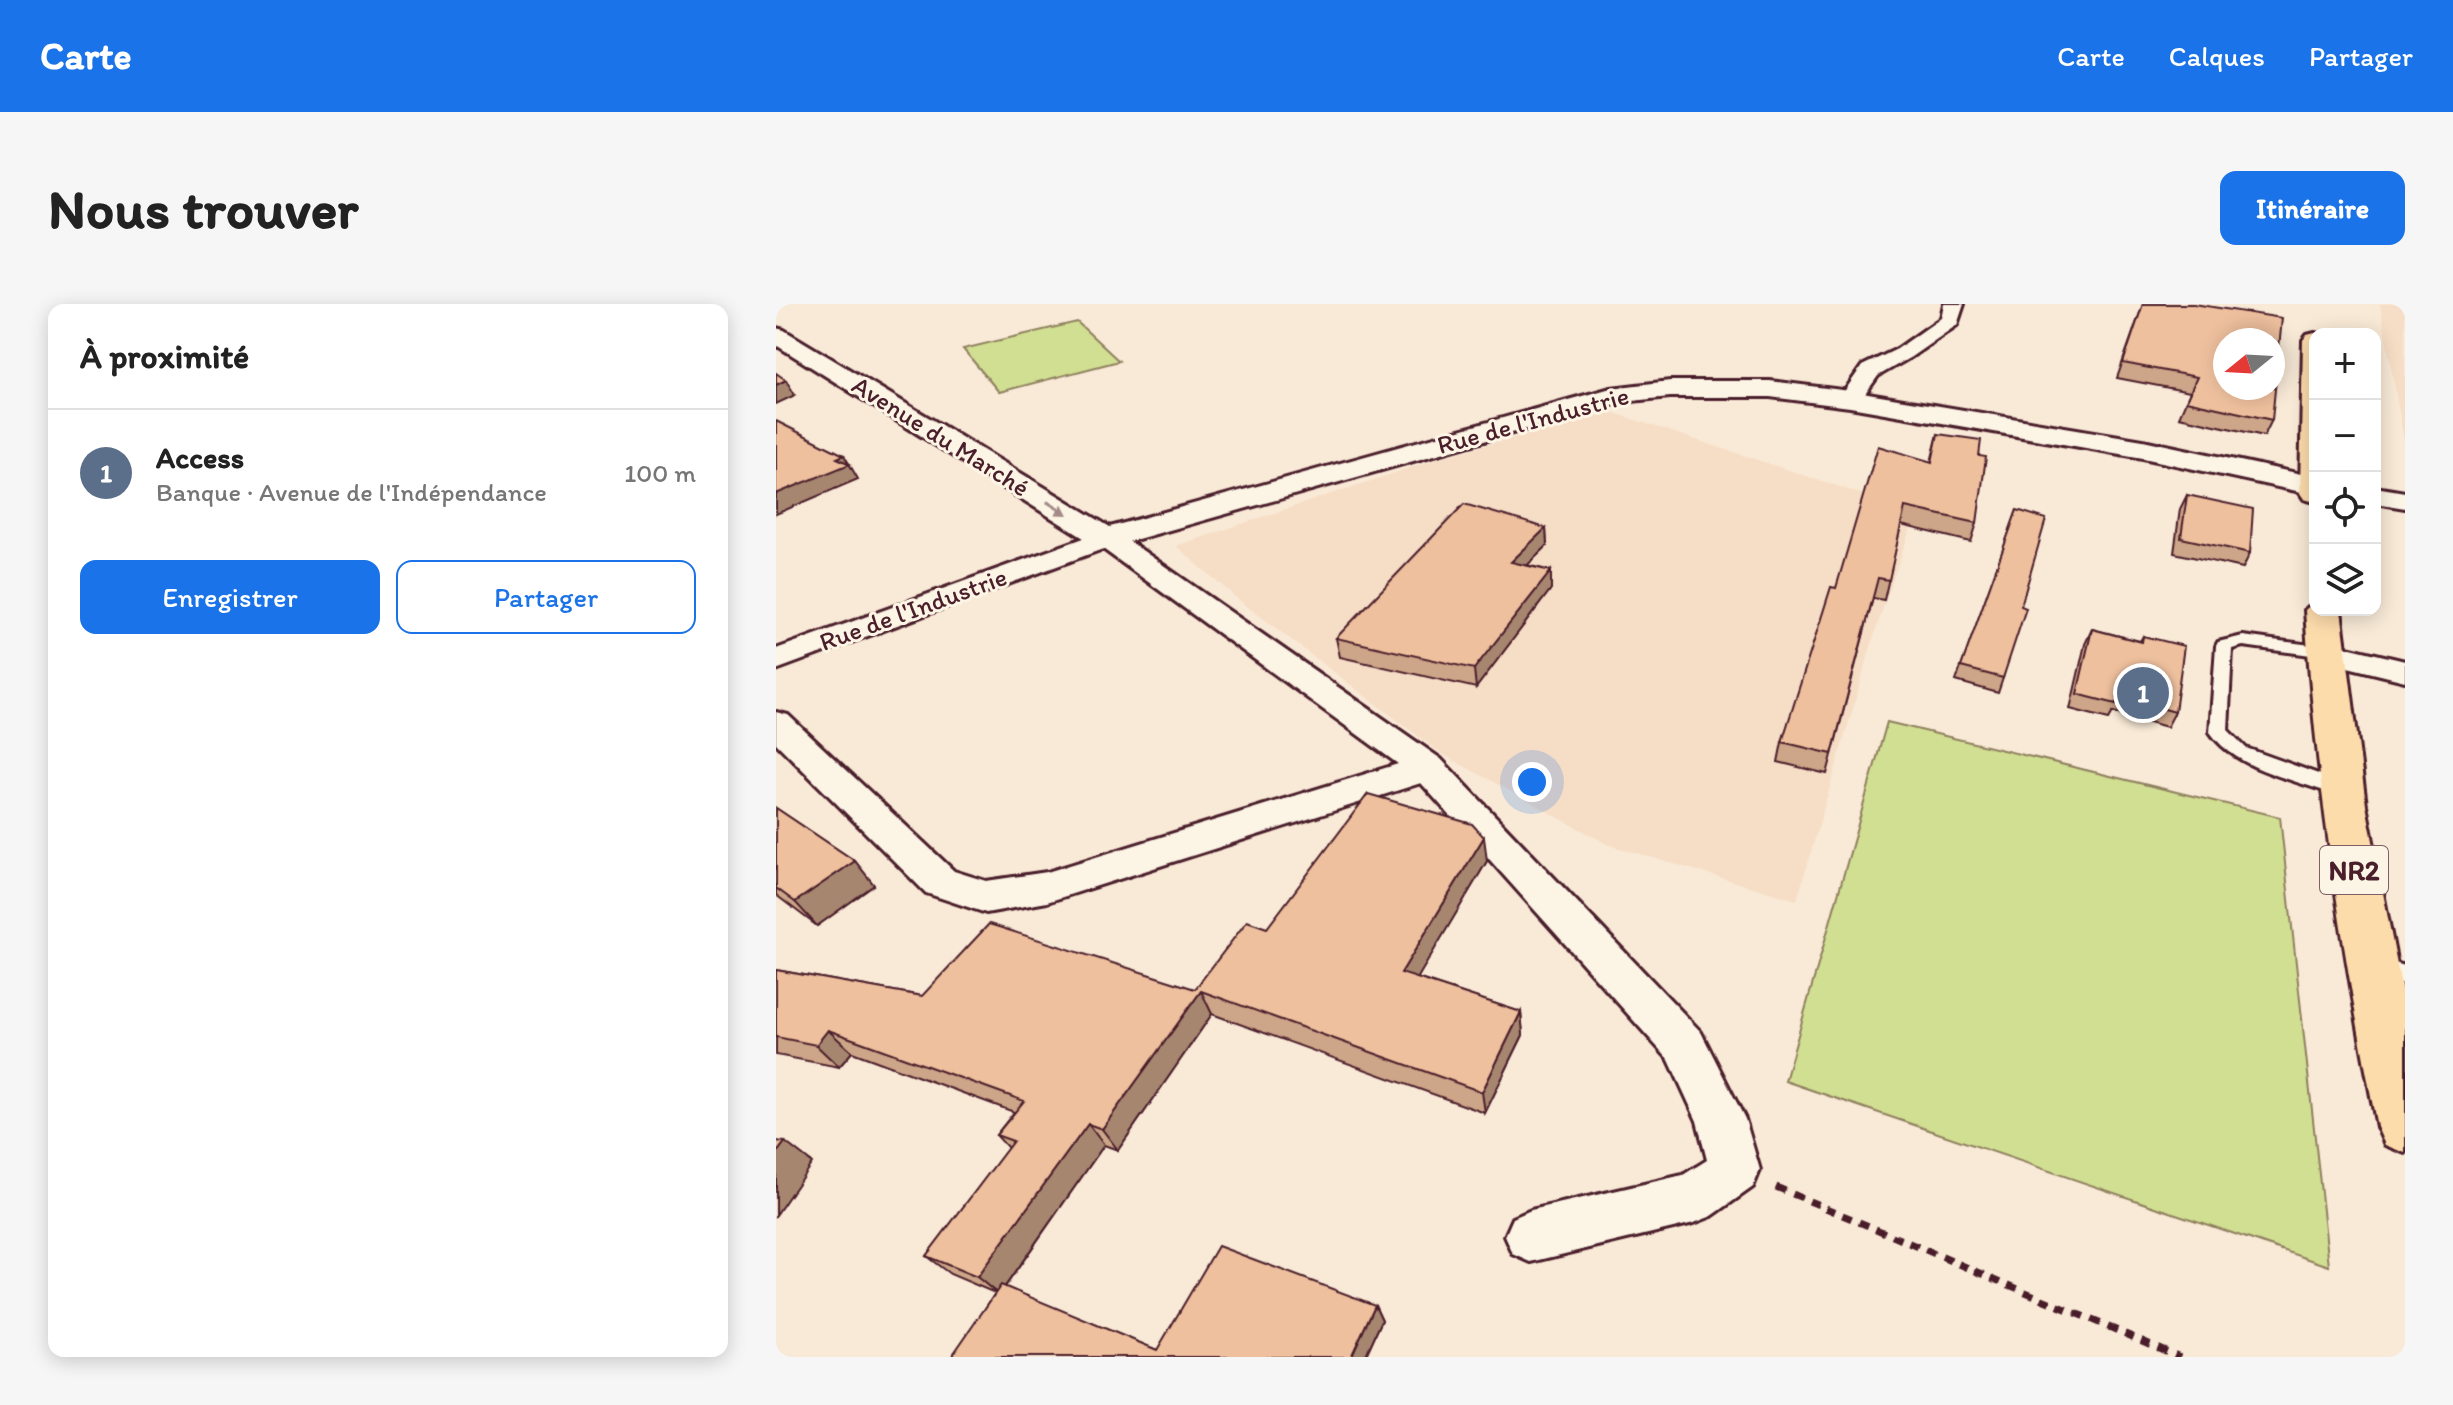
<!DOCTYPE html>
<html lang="fr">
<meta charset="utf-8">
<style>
body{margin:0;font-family:Itim,sans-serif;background:#f6f6f6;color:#222}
.controls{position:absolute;right:24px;top:24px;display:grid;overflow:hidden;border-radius:16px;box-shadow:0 4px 20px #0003}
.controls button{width:72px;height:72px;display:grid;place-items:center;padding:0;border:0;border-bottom:2px solid #e0e0e0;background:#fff;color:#222;font:40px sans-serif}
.compass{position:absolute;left:1437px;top:24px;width:72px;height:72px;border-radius:50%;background:#fff;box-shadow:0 4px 20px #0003;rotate:252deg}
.you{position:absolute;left:756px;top:478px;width:28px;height:28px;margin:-20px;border:6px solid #fff;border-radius:50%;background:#1a73e8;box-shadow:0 0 0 12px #1a73e833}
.badge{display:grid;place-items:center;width:52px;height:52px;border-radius:50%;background:#1a73e8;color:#fff;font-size:26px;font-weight:700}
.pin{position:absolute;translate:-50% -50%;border:4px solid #fff;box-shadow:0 2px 8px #0006}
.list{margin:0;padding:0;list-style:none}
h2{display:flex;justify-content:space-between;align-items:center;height:104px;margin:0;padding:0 32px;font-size:34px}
h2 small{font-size:26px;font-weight:400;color:#767676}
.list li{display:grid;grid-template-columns:52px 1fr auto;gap:24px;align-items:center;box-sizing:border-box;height:128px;padding:0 32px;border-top:2px solid #e0e0e0}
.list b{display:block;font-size:30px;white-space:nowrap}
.list p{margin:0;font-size:26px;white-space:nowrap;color:#767676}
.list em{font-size:26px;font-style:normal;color:#767676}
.actions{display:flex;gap:16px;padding:24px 32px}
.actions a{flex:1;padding:18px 0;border:2px solid #1a73e8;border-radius:16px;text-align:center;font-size:28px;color:#1a73e8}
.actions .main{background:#1a73e8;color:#fff}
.icon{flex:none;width:44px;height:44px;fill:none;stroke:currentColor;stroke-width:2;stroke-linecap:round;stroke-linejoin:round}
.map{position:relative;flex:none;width:1629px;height:1053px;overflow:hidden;border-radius:16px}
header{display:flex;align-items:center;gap:48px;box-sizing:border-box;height:112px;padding:0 40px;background:#1a73e8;color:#fff}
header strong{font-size:38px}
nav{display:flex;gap:44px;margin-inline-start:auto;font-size:28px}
.intro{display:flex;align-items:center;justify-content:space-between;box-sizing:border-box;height:192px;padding:0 48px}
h1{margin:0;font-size:56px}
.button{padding:20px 36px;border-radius:16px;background:#1a73e8;color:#fff;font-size:28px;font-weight:700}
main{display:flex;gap:48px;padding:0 48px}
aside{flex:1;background:#fff;border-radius:16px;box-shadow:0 4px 20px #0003}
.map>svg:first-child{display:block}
.built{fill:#f6ddc6}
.green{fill:#d1df92;stroke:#8e7f5e;stroke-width:2}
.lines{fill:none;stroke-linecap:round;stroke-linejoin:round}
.lane-casing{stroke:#4a1f2b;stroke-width:6}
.street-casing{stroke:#4a1f2b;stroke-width:6}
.secondary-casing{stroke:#4a1f2b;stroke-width:6}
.highway-casing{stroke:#4a1f2b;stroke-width:6}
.path{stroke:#4a1f2b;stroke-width:7;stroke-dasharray:10 8;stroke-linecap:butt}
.lane{fill:#fcf5e5;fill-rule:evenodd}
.street{fill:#fcf5e5;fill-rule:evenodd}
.secondary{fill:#fcf5e5;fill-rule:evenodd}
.highway{fill:#fddcac;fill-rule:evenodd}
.wall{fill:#cda588;stroke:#4a1f2b;stroke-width:2}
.shaded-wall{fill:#a7866f;stroke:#4a1f2b;stroke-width:2}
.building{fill:#eec09e;stroke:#4a1f2b;stroke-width:2;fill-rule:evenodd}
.oneway{fill:#a38a88}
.labels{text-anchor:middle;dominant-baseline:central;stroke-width:6;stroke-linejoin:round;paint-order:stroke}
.far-street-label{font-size:26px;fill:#4a1f2b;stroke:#fcf5e5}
.shield{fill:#fcf5e5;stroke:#7f5f63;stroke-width:2}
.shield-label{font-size:28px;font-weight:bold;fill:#4a1f2b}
</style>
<header>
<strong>Carte</strong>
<nav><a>Carte</a><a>Calques</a><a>Partager</a></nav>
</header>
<div class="intro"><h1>Nous trouver</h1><a class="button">Itinéraire</a></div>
<main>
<aside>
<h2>À proximité<small></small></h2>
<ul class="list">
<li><span class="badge" style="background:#5c6f8a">1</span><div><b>Access</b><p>Banque · Avenue de l'Indépendance</p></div><em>100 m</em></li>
</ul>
<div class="actions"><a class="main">Enregistrer</a><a>Partager</a></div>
</aside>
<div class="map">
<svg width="1629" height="1053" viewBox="0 0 1629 1053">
<rect width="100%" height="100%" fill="#f9ead7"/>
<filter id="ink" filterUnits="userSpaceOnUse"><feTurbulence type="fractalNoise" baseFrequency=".0125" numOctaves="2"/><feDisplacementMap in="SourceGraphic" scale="16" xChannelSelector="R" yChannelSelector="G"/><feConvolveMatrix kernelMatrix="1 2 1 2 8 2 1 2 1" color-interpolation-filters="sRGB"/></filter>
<g filter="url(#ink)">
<path class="built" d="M1604 0H1629V142Z
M835 108 1140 208 1101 322 1021 596 833 541 666 450 464 297 400 242 663 154Z"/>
<path class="green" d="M301 18 343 57 223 88 187 45Z
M1111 418 1504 513 1553 962 1009 777Z"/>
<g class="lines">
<defs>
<path id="lane" d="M1467 332 1550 343 1558 348 1550 353 1467 342 1456 345 1452 426 1470 444 1573 481 1576 486 1573 491H1559C1518 475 1460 466 1434 428L1440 342 1442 338Z
M1597 653 1629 662V680L1589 669 1586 662 1589 655Z"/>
<path id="street" d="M1168 0H1188L1181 21 1135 53 1102 72 1082 100H1066L1063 95 1086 62 1121 45 1165 14Z
M1599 183 1629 188V204L1599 199Z
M330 226 340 228 665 455 925 728 969 815 984 866 977 883 936 912 918 919 755 958 737 950 729 932 737 914 755 906 907 871 931 856 921 817 893 756 645 479 271 598 210 609 150 589 0 439V408L12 411 178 567 210 577 271 568 622 460 327 245 0 366V345Z
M1550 338 1629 357V377L1539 355 1534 348 1539 341Z"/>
<path id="secondary" d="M0 24 8 26 334 223 835 84 894 77H994L1074 87 1367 136 1539 173V191L1367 154 1074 103 994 93H894L846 98 330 244 319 241 0 41Z"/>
<path id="highway" d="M1539 29 1544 30H1539V198L1528 195 1524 189 1527 36 1531 31Z
M1539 297V306H1565L1590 501 1629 702V849L1609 841 1601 823C1567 652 1540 480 1529 306Z"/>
</defs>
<use href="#lane" class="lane-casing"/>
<use href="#street" class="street-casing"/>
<use href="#secondary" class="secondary-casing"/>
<use href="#highway" class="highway-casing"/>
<path class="path" d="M1000 883 1404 1053"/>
<use href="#lane" class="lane"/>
<use href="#street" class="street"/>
<use href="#secondary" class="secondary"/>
<use href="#highway" class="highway"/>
</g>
<path class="wall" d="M1367 0 1496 116 1488 132 1403 113 1414 88 1341 74Z
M1162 130 1203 152 1201 219 1195 238 1125 221 1108 296 1097 294 1051 470 1002 458 1006 438 1060 284 1155 158Z
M1411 191 1474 249 1467 264 1398 249 1404 205Z
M1241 206 1245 302 1227 374 1222 389 1180 377Z
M770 224 771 242 751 261 775 267V285L700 384 564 353 560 334Z
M1316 325 1364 337 1367 332 1399 408 1391 423 1337 408 1333 415 1294 405 1309 340Z
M0 504 79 557 98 581 41 622 0 591Z
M711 557 641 674 745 708 747 731 709 809 436 710 342 846 328 841 229 983 381 1046 599 1001 606 1016 589 1053H178L219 989 174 970 150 952 232 844 220 831 238 808 76 748 63 763 0 751V666L146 692 419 685 491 624Z"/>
<path class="shaded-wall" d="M10 76 19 91 0 100V81Z
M68 151 82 175 0 210V190L61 154Z
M770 224 771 242 736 276 735 258Z
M775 267V285L700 384 698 365Z
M708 533 711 557 631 692 625 669Z
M79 557 98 581 41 622 19 598Z
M425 687 436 710 342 846 326 825Z
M745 708 747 731 709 809 706 788Z
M52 726 76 748 63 763 40 741Z
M312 820 328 841 223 991 201 973Z
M9 838 36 859 0 911V850Z
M599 1001 606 1016 589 1053H575Z"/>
<path class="building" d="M1367 0H1418L1506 14 1496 116 1410 97 1421 73 1347 59ZM1449 36H1497V84H1449Z
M0 69 10 76 0 81Z
M0 117 68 151 61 154 74 160 0 190Z
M1162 130 1205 136 1203 152 1210 153 1201 219 1129 203 1113 276 1102 274 1056 450 1006 438 1055 283 1060 284 1102 142 1156 158Z
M1411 191 1477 205 1474 249 1405 234Z
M688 200 770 224 735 258 775 267 698 365 560 334Z
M1241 206 1270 215 1245 302 1250 304 1227 374 1185 363Z
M1316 325 1366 338 1367 332 1408 342 1399 408 1342 392 1340 400 1301 390Z
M592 490 696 520 708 533 625 669 745 708 706 788 425 687 326 825 312 820 201 973 150 952 237 837 220 831 248 797 52 726 40 741 0 733V666L146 692 213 620 419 685 471 617 491 624Z
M0 504 79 557 19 598 0 584Z
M0 837 9 838 0 850Z
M442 942 599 1001 575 1053H179L176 1052 225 981 381 1046Z"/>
<defs><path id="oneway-solid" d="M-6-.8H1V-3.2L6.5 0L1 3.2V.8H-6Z" transform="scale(2)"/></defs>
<use class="oneway" href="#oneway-solid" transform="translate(281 204) rotate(32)"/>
</g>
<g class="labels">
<g class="far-street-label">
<text transform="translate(757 116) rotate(-15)">Rue de l'Industrie</text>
<text transform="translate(165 132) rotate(32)">Avenue du Marché</text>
<text transform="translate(137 305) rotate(-20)">Rue de l'Industrie</text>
</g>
<rect class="shield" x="1544" y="542" width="68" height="48" rx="6"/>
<g class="shield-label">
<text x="1578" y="566">NR2</text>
</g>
</g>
</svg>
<div class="controls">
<button>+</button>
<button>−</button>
<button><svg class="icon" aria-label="locate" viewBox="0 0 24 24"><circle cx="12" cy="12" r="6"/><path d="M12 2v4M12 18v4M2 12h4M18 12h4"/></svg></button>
<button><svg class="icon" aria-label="layers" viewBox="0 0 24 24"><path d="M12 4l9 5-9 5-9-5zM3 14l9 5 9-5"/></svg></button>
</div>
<svg class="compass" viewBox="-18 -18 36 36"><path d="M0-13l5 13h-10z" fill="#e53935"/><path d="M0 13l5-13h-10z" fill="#767676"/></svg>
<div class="you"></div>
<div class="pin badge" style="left:1367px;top:389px;background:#5c6f8a">1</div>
</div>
</main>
